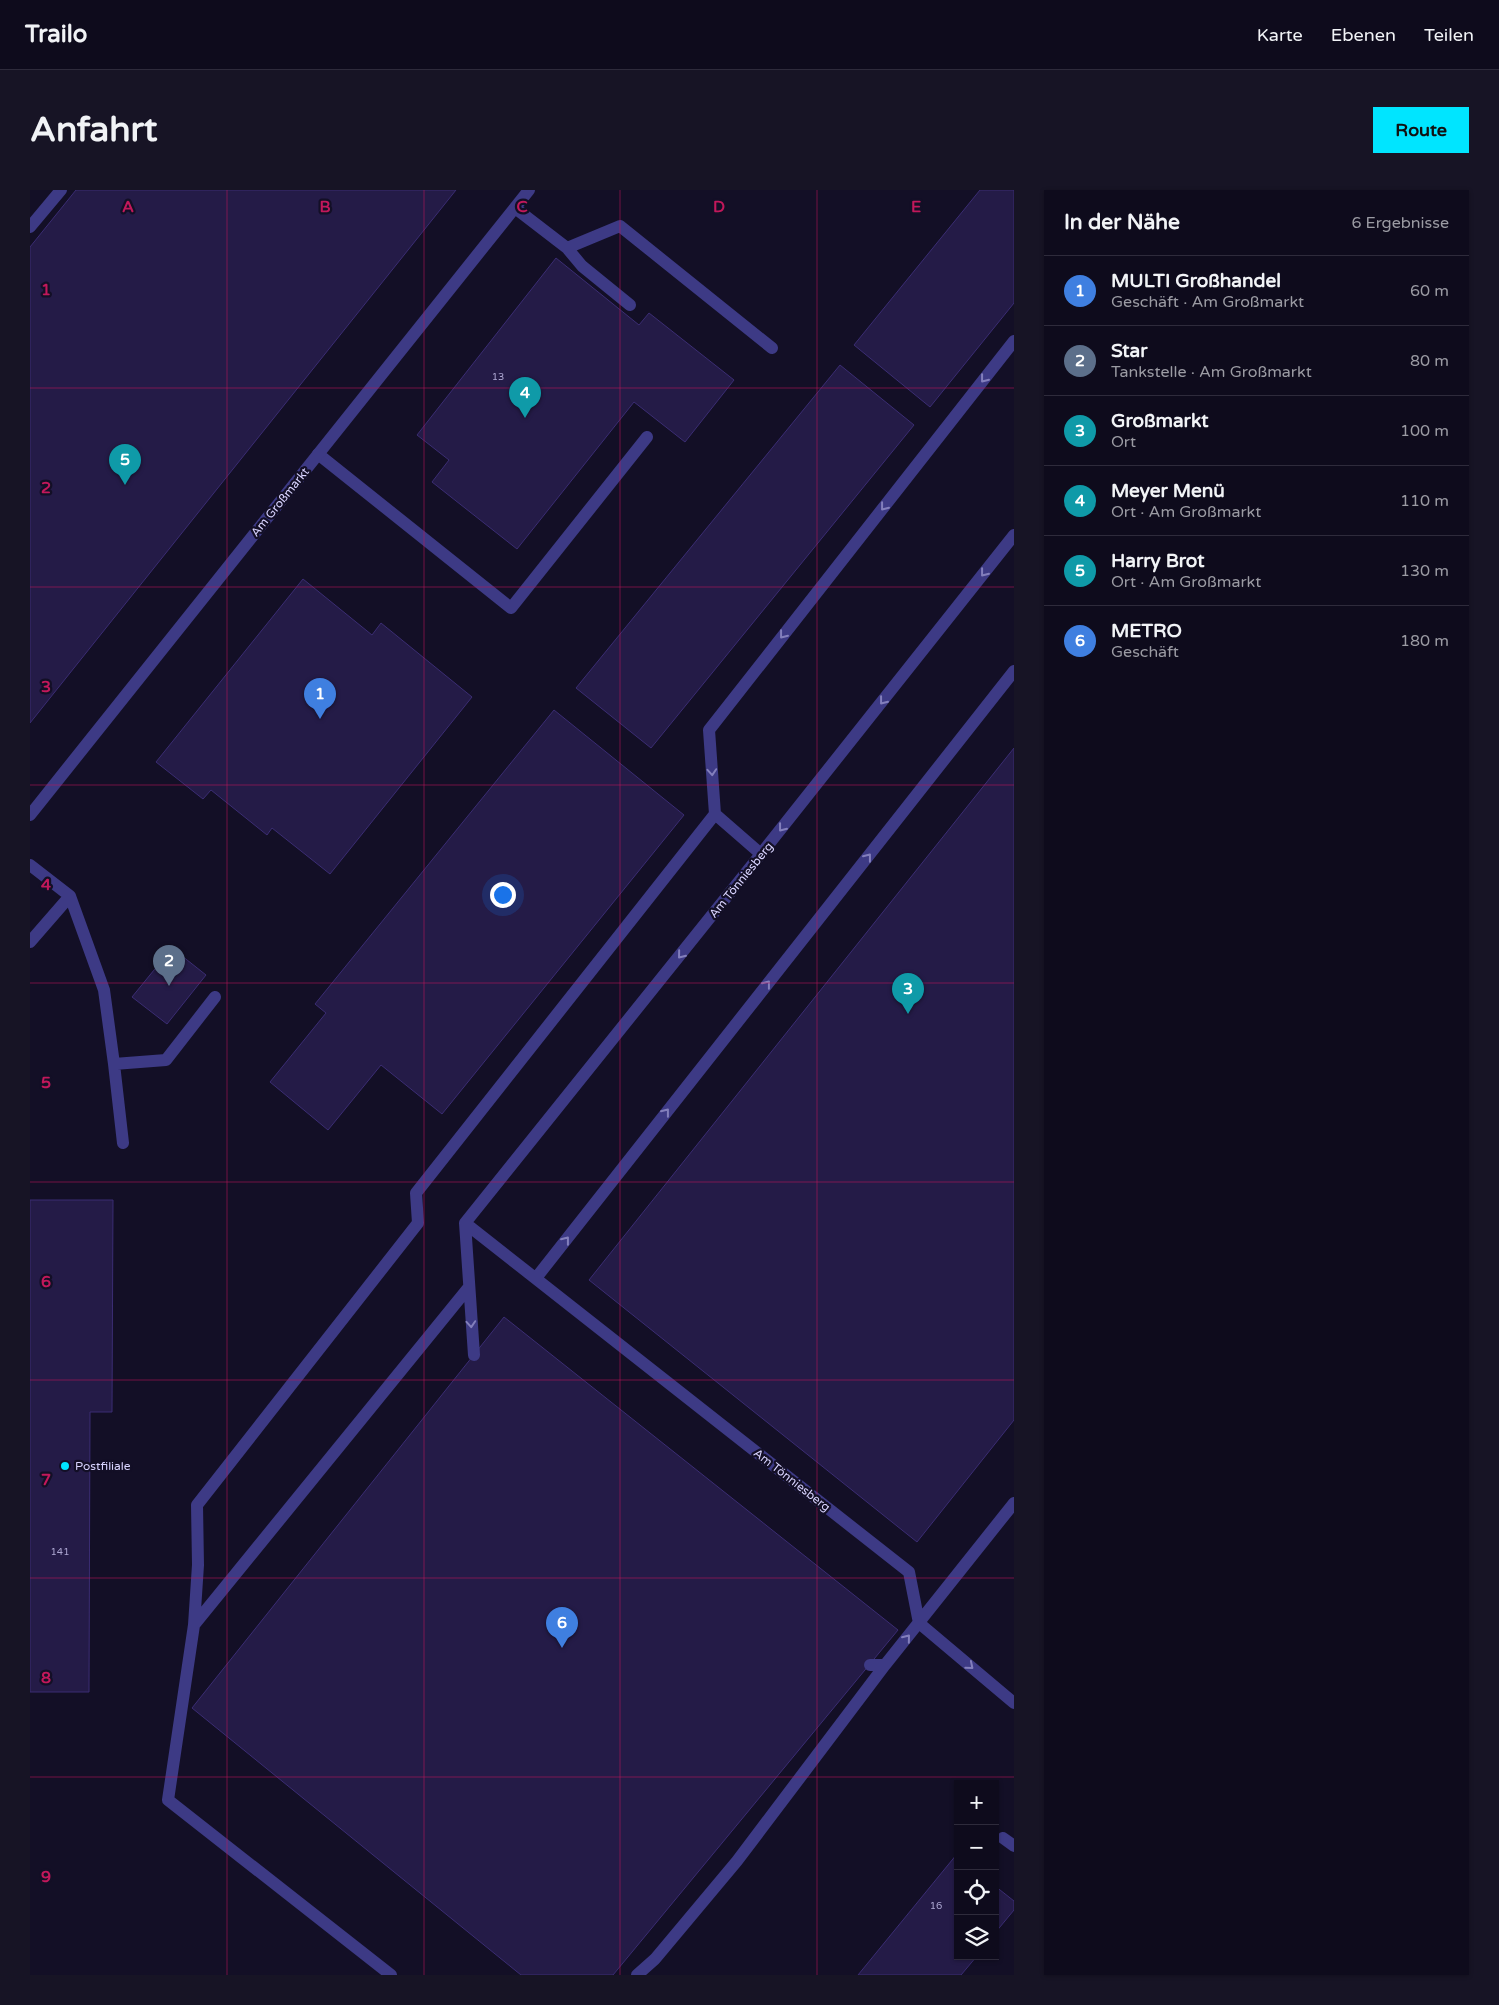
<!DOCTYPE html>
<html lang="de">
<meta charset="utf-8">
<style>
body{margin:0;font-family:"Varela Round",sans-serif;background:#171425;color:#f1f3f6}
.controls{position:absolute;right:15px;bottom:15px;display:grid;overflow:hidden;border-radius:0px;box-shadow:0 1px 4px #0004}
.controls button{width:45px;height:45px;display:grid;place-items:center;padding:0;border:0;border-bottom:1px solid #2e2b3b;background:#0e0b1c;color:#f1f3f6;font:25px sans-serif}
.you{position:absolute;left:472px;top:704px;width:18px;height:18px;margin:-12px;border:4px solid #fff;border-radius:50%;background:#1a73e8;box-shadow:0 0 0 8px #1a73e833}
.badge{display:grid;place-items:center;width:32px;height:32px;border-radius:50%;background:#00e5ff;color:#fff;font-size:16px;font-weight:700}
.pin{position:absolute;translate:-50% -41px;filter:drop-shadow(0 1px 2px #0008)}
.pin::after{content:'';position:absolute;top:26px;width:18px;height:15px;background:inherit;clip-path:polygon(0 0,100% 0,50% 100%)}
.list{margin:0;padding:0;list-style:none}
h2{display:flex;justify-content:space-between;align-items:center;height:65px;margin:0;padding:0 20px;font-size:21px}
h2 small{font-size:16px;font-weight:400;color:#9b9ba3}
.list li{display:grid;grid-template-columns:32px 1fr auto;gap:15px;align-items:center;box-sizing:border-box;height:70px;padding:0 20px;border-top:1px solid #2e2b3b}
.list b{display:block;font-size:19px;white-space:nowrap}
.list p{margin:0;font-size:16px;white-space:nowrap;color:#9b9ba3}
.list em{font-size:16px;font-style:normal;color:#9b9ba3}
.icon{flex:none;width:28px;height:28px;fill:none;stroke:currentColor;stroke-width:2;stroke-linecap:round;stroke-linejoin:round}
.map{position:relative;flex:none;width:984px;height:1785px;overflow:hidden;border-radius:0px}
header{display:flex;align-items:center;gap:30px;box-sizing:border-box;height:70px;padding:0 25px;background:#0e0b1c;border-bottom:1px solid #2e2b3b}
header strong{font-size:24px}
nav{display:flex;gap:28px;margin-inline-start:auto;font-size:18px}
.intro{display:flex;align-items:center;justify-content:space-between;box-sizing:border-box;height:120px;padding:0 30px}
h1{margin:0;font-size:35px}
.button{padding:12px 22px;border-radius:0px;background:#00e5ff;color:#111;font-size:18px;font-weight:700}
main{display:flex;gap:30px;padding:0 30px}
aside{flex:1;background:#0e0b1c;border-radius:0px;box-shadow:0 1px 4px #0004}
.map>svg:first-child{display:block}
.building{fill:#241b47;stroke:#3b2d73}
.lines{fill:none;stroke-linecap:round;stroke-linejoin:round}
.lane{stroke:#3d3a85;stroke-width:12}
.street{stroke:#3d3a85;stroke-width:12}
.oneway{stroke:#837fbc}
.grid{fill:none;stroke:#c2185b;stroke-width:1;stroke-opacity:0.55}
.poi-dot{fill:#00e5ff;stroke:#130f26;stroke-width:2}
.labels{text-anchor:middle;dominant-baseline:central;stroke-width:4.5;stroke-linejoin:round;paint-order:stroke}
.number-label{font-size:10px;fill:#aca6d1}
.street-label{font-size:12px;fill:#d9d4ff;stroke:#130f26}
.poi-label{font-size:12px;fill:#d9d4ff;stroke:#130f26;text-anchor:start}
.grid-label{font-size:16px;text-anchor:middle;font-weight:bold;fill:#c2185b;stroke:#130f26;stroke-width:4.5;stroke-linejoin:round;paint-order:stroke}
</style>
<header>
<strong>Trailo</strong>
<nav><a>Karte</a><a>Ebenen</a><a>Teilen</a></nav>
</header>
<div class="intro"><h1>Anfahrt</h1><a class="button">Route</a></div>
<main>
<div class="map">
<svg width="984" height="1785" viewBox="0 0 984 1785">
<rect width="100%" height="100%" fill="#130f26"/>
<path class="building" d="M46 0H426L0 533V57Z
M950 0H984V113L900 217 824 155Z
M526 68 609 135 619 123 704 190 655 252 604 212 487 359 402 292 419 270 387 245Z
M810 175 884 235 621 558 546 498Z
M273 389 342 445 351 433 442 507 300 684 242 638 237 645 181 600 173 609 126 572Z
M524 520 654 625 412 924 351 875 298 940 240 892 296 823 285 814Z
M984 558V1230L887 1352 559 1090Z
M142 758 176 785 137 834 102 807Z
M0 1010H83L82 1222H60L59 1502H0Z
M474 1127 868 1440 583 1785H491L162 1518Z
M927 1664 928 1766H947L931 1785H828Z
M965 1696 984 1711V1720L965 1743Z"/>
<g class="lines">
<path class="lane" d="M485 18 537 58 552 76 600 115
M0 37 31 0
M537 58 590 36 742 158
M288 264 481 418 617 247
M731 664 685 624 679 540 984 151
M0 675 40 706 74 800 84 874 93 953
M0 752 40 706
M84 874 136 870 185 807
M435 1033 879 1382 889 1433 984 1513
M506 1088 984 481
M444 1165 435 1033 731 664 984 345
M164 1435 439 1097
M840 1475H855L984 1313
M973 1648 984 1656
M361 1785 138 1610 164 1435 168 1375 167 1315 388 1033 386 1003 685 624
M607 1785 625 1769 707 1671 855 1475"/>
<path class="street" d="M0 625 499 0"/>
</g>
<defs><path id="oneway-chevron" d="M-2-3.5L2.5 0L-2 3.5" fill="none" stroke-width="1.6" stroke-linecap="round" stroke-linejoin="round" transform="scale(1.25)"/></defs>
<g class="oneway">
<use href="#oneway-chevron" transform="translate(954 189) rotate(128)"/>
<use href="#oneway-chevron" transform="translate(854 317) rotate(128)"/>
<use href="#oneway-chevron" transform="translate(954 383) rotate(128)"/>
<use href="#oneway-chevron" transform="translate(753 445) rotate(128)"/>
<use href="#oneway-chevron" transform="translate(853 511) rotate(128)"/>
<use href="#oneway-chevron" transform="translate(682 582) rotate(86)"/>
<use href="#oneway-chevron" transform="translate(752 638) rotate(128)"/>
<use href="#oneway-chevron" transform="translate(838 667) rotate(-52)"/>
<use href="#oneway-chevron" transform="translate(651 765) rotate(129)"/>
<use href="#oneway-chevron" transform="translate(737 794) rotate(-52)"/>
<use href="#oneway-chevron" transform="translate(636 922) rotate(-52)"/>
<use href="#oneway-chevron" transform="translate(536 1050) rotate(-52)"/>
<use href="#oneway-chevron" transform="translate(441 1134) rotate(86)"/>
<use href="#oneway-chevron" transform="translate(877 1448) rotate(-51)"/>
<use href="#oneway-chevron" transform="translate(940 1476) rotate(40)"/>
</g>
<path class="grid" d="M197 0V1785M394 0V1785M590 0V1785M787 0V1785M0 198H984M0 397H984M0 595H984M0 793H984M0 992H984M0 1190H984M0 1388H984M0 1587H984"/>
<circle class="poi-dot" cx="35" cy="1276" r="5"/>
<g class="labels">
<g class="number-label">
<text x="468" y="187">13</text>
<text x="30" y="1362">141</text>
<text x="906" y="1716">16</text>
</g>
<g class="street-label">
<text transform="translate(250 312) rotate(-51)">Am Großmarkt</text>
<text transform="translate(711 690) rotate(-51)">Am Tönniesberg</text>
<text transform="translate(762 1290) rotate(38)">Am Tönniesberg</text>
</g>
<g class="poi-label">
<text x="45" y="1276">Postfiliale</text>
</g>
</g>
<g class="grid-label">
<text x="98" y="22">A</text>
<text x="295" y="22">B</text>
<text x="492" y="22">C</text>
<text x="689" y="22">D</text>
<text x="886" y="22">E</text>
<text x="16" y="105">1</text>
<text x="16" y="303">2</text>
<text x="16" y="502">3</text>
<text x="16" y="700">4</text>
<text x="16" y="898">5</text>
<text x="16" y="1097">6</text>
<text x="16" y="1295">7</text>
<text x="16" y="1493">8</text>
<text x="16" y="1692">9</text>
</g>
</svg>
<div class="controls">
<button>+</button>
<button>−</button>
<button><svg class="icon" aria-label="locate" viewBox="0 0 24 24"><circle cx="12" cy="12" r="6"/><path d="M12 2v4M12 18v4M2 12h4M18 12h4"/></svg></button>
<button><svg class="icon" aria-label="layers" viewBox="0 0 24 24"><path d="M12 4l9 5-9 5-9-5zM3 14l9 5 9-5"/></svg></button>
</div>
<div class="you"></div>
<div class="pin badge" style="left:290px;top:529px;background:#3f7fe0">1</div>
<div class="pin badge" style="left:139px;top:796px;background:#5c6f8a">2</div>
<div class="pin badge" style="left:878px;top:824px;background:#0f9aa8">3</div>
<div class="pin badge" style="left:495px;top:228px;background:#0f9aa8">4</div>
<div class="pin badge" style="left:95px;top:295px;background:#0f9aa8">5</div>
<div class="pin badge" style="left:532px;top:1458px;background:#3f7fe0">6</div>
</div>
<aside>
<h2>In der Nähe<small>6 Ergebnisse</small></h2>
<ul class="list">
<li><span class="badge" style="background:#3f7fe0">1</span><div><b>MULTI Großhandel</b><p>Geschäft · Am Großmarkt</p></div><em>60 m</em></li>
<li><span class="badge" style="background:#5c6f8a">2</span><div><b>Star</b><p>Tankstelle · Am Großmarkt</p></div><em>80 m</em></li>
<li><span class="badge" style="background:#0f9aa8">3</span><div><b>Großmarkt</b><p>Ort</p></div><em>100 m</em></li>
<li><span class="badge" style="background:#0f9aa8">4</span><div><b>Meyer Menü</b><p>Ort · Am Großmarkt</p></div><em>110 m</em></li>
<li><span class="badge" style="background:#0f9aa8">5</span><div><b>Harry Brot</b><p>Ort · Am Großmarkt</p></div><em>130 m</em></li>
<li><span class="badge" style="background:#3f7fe0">6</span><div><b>METRO</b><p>Geschäft</p></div><em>180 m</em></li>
</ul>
</aside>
</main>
